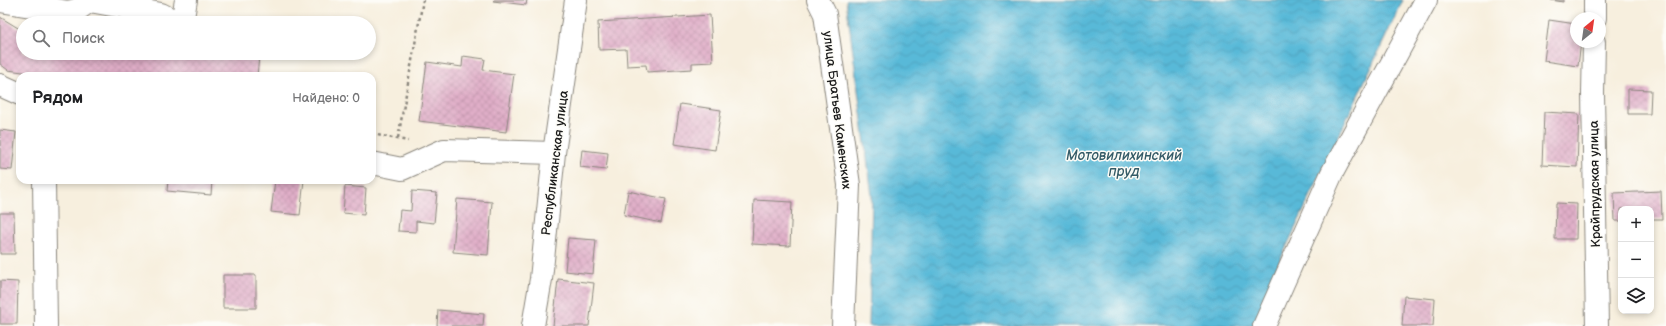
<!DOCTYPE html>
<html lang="ru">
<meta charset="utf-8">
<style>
body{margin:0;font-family:"Balsamiq Sans",sans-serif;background:#f6f6f6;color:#202124}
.controls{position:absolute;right:12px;bottom:12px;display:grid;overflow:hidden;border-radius:8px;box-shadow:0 2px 6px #0003}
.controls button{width:36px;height:36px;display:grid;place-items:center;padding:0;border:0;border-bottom:1px solid #e0e0e0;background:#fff;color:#202124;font:20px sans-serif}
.compass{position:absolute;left:1570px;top:12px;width:36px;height:36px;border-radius:50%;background:#fff;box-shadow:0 2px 6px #0003;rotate:29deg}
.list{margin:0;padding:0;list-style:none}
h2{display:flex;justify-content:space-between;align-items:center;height:52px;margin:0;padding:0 16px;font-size:17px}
h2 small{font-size:13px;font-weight:400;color:#757577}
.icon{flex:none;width:22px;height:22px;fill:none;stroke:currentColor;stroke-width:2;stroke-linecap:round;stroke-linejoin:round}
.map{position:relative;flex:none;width:1666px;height:326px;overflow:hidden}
.search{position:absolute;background:#fff;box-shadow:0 2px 6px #0003;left:16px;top:16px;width:360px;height:44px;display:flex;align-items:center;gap:10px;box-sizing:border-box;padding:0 14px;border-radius:22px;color:#757577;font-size:15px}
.panel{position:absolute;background:#fff;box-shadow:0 2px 6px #0003;left:16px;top:72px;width:360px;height:112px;border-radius:12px}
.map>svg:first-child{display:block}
.water{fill:url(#water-waves);stroke:#3a6a7a}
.building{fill:url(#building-cross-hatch)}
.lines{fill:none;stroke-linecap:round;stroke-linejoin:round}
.minor-casing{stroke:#8a867d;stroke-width:24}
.path{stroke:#8a867d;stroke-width:2.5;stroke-dasharray:3 3;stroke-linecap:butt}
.minor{stroke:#fff;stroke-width:22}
.labels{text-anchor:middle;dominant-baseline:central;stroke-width:3;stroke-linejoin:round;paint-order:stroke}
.street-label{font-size:13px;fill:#1c1c1c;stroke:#fdfcf7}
.water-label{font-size:14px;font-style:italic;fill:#345b67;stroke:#fdfcf7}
</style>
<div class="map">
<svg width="1666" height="326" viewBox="0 0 1666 326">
<defs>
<pattern id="water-waves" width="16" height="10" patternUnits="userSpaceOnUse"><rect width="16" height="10" fill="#59b9d8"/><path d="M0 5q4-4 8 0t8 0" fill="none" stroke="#4d9eb9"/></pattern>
<pattern id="building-cross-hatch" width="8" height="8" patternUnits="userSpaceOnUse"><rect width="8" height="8" fill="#e0aec8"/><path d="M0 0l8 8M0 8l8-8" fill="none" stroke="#c095ab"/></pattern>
</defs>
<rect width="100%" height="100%" fill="#fdfcf7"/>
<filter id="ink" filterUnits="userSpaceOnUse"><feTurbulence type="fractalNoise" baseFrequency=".025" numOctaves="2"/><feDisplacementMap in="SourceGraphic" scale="8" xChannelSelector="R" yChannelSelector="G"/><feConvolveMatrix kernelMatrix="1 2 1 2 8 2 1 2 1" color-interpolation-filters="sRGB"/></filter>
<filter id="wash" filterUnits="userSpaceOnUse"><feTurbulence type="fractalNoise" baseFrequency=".012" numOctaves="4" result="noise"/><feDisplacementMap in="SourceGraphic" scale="16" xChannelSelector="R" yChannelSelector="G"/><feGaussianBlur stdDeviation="0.9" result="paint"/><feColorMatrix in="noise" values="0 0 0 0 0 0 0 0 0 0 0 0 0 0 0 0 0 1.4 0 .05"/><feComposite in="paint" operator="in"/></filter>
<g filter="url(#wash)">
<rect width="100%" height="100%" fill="#f7efde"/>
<path class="water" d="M846 0H1403L1276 269 1255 326H869L872 196Z"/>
<g id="blocks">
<path class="building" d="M494 0H527L526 5 493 1Z
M1551 0H1563V2Z
M710 15 713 62 692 63V69L647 72 646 65 627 66 626 49 599 50 598 22Z
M0 17 23 31V53H223L259 57 257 76H52L8 70 0 64Z
M1549 20 1576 24V42H1581L1578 66 1544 61Z
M463 56 485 59 483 70 514 74 506 132 419 121 427 62 462 67Z
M1628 89 1651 90 1650 114H1628Z
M680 104 721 110 715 150 674 144Z
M1544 112 1579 114 1577 167 1542 165Z
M0 130 16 132 12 170 0 169Z
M582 150 608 153 606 170 580 167Z
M168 180H212L211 195 167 191Z
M275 180H304L300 215 271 212Z
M345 186 366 188 364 215 343 213Z
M412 191 437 193 434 223 416 221V232L398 231 400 210 411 211Z
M628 191 666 199 661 223 624 215Z
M1661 191 1662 219H1651V209H1621V221H1615L1614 193Z
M457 199 492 202 488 255 453 252Z
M754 200 792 202 790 246 752 244Z
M1556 203 1577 204 1576 239H1555Z
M0 213H14L15 254H0Z
M568 238 596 240 593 274 565 271Z
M223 275H256V308H223Z
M558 279 594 283 589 326H553Z
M0 281 18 282 17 324H0Z
M1404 296 1435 299 1433 326H1402Z
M438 310 484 314 483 326H437Z"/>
</g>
</g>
<g filter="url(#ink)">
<use href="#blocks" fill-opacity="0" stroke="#8a867d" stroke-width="1"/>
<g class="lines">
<defs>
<path id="minor" d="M818 0 825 14 849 185 843 326
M0 1 68 12 77 10 90 1 161 14 178 23
M1595 18V0
M182 23 186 0
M1594 42 1593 93 1597 326
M0 85 20 94
M372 163 402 169 444 150 554 153
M44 180 46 326
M533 326 541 279 554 153 576 0
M1264 326 1332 173 1426 0"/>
</defs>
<use href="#minor" class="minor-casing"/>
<path class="path" d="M372 134 408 141
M398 138 423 0"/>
<use href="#minor" class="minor"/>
</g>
</g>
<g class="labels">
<g class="street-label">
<text transform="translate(837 110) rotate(83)">улица Братьев Каменских</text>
<text transform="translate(555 163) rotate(-83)">Республиканская улица</text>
<text transform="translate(1595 184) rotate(-91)">Крайпрудская улица</text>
</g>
<g class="water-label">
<text x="1124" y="155">Мотовилихинский<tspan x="1124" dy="16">пруд</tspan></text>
</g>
</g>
</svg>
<div class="controls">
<button>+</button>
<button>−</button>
<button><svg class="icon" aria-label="layers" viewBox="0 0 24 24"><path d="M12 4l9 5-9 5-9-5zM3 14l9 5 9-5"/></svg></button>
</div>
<svg class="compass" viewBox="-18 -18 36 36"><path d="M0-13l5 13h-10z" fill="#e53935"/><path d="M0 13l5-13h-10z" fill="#757577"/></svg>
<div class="search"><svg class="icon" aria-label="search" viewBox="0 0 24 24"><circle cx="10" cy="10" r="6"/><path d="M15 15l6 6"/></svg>Поиск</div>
<section class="panel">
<h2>Рядом<small>Найдено: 0</small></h2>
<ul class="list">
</ul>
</section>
</div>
